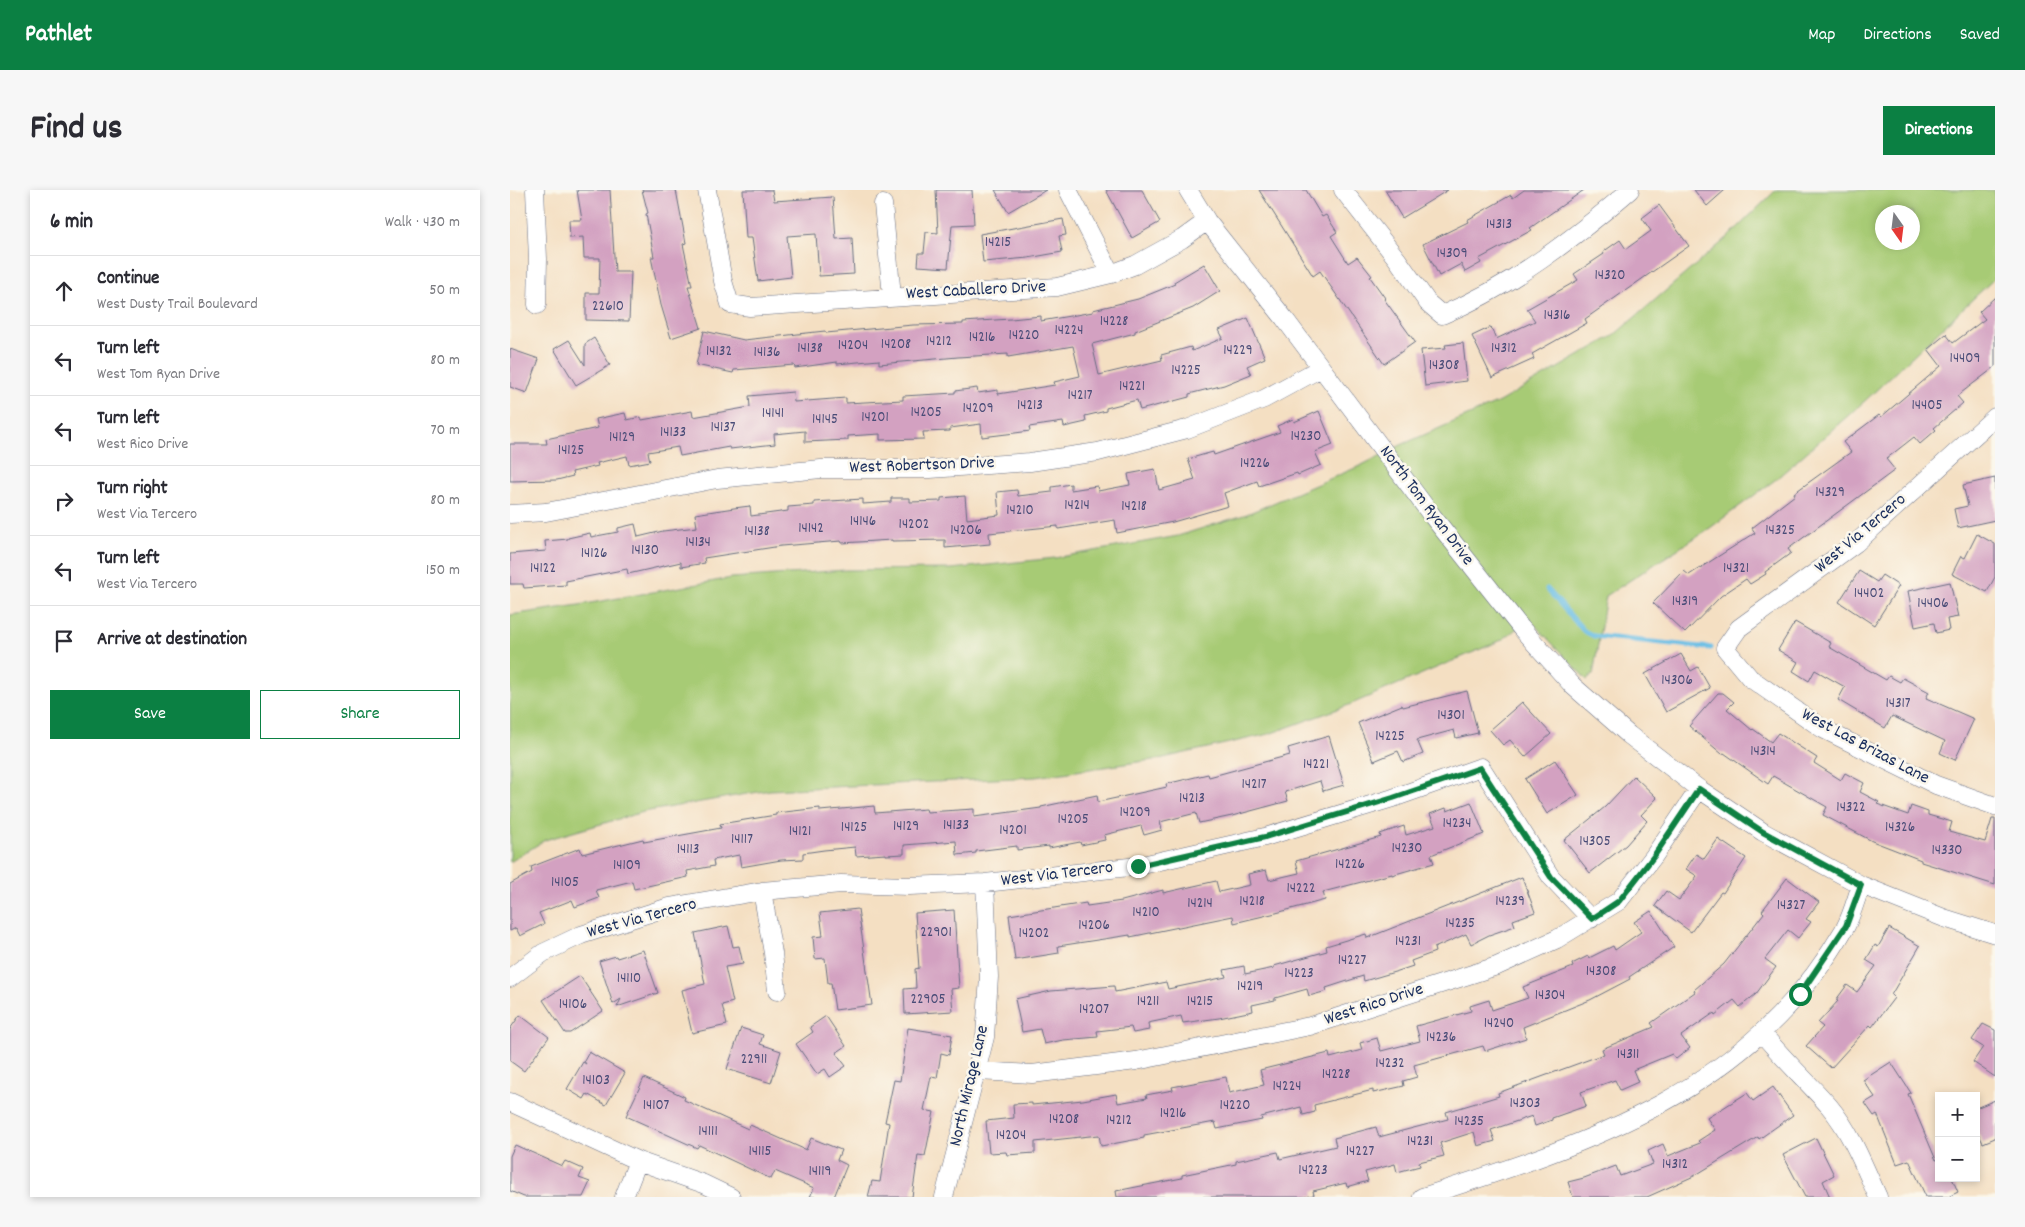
<!DOCTYPE html>
<meta charset="utf-8">
<style>
body{margin:0;font-family:Dekko,sans-serif;background:#f7f7f7;color:#2b2b33}
.controls{position:absolute;right:15px;bottom:15px;display:grid;overflow:hidden;border-radius:0px;box-shadow:0 2px 8px #0003}
.controls button{width:45px;height:45px;display:grid;place-items:center;padding:0;border:0;border-bottom:1px solid #e1e1e2;background:#fff;color:#2b2b33;font:25px sans-serif}
.compass{position:absolute;left:1365px;top:15px;width:45px;height:45px;border-radius:50%;background:#fff;box-shadow:0 2px 8px #0003;rotate:166deg}
.stop{position:absolute;width:15px;height:15px;margin:-11px;border:4px solid #0b8043;border-radius:50%;background:#fff}
.stop.end{background:#0b8043;border-color:#fff;box-shadow:0 1px 5px #0008}
.list{margin:0;padding:0;list-style:none}
h2{display:flex;justify-content:space-between;align-items:center;height:65px;margin:0;padding:0 20px;font-size:21px}
h2 small{font-size:16px;font-weight:400;color:#7c7c81}
.list li{display:grid;grid-template-columns:32px 1fr auto;gap:15px;align-items:center;box-sizing:border-box;height:70px;padding:0 20px;border-top:1px solid #e1e1e2}
.list b{display:block;font-size:19px;white-space:nowrap}
.list p{margin:0;font-size:16px;white-space:nowrap;color:#7c7c81}
.list em{font-size:16px;font-style:normal;color:#7c7c81}
.actions{display:flex;gap:10px;padding:15px 20px}
.actions a{flex:1;padding:11px 0;border:1px solid #0b8043;border-radius:0px;text-align:center;font-size:18px;color:#0b8043}
.actions .main{background:#0b8043;color:#fff}
.icon{flex:none;width:28px;height:28px;fill:none;stroke:currentColor;stroke-width:2;stroke-linecap:round;stroke-linejoin:round}
.map{position:relative;flex:none;width:1485px;height:1007px;overflow:hidden;border-radius:0px}
header{display:flex;align-items:center;gap:30px;box-sizing:border-box;height:70px;padding:0 25px;background:#0b8043;color:#fff}
header strong{font-size:24px}
nav{display:flex;gap:28px;margin-inline-start:auto;font-size:18px}
.intro{display:flex;align-items:center;justify-content:space-between;box-sizing:border-box;height:120px;padding:0 30px}
h1{margin:0;font-size:35px}
.button{padding:12px 22px;border-radius:0px;background:#0b8043;color:#fff;font-size:18px;font-weight:700}
main{display:flex;gap:30px;padding:0 30px}
aside{flex:1;background:#fff;border-radius:0px;box-shadow:0 2px 8px #0003}
.map>svg:first-child{display:block}
.green{fill:#a7cb74;stroke:#617d69;fill-rule:evenodd}
.lines{fill:none;stroke-linecap:round;stroke-linejoin:round}
.stream{stroke:#69bee5;stroke-width:5}
.building{fill:#d3a1c1}
.minor-casing{stroke:#676d81;stroke-width:19}
.minor{stroke:#fff;stroke-width:18}
.route{stroke:#0b8043;stroke-width:6}
.labels{text-anchor:middle;dominant-baseline:central;stroke-width:5;stroke-linejoin:round;paint-order:stroke}
.number-label{font-size:15px;fill:#494c77}
.street-label{font-size:18px;fill:#1b2f5e;stroke:#fbf7ec}
</style>
<header>
<strong>Pathlet</strong>
<nav><a>Map</a><a>Directions</a><a>Saved</a></nav>
</header>
<div class="intro"><h1>Find us</h1><a class="button">Directions</a></div>
<main>
<aside>
<h2>6 min<small>Walk · 430 m</small></h2>
<ul class="list">
<li><svg class="icon" aria-label="ahead" viewBox="0 0 24 24"><path d="M12 20V5M6 11l6-6 6 6"/></svg><div><b>Continue</b><p>West Dusty Trail Boulevard</p></div><em>50 m</em></li>
<li><svg class="icon" aria-label="left" viewBox="0 0 24 24"><path d="M17 20v-9H6M10 6l-5 5 5 5"/></svg><div><b>Turn left</b><p>West Tom Ryan Drive</p></div><em>80 m</em></li>
<li><svg class="icon" aria-label="left" viewBox="0 0 24 24"><path d="M17 20v-9H6M10 6l-5 5 5 5"/></svg><div><b>Turn left</b><p>West Rico Drive</p></div><em>70 m</em></li>
<li><svg class="icon" aria-label="right" viewBox="0 0 24 24"><path d="M7 20v-9h11M14 6l5 5-5 5"/></svg><div><b>Turn right</b><p>West Via Tercero</p></div><em>80 m</em></li>
<li><svg class="icon" aria-label="left" viewBox="0 0 24 24"><path d="M17 20v-9H6M10 6l-5 5 5 5"/></svg><div><b>Turn left</b><p>West Via Tercero</p></div><em>150 m</em></li>
<li><svg class="icon" aria-label="arrive" viewBox="0 0 24 24"><path d="M6 21V4h12l-3 4 3 4H6"/></svg><div><b>Arrive at destination</b></div></li>
</ul>
<div class="actions"><a class="main">Save</a><a>Share</a></div>
</aside>
<div class="map">
<svg width="1485" height="1007" viewBox="0 0 1485 1007">
<rect width="100%" height="100%" fill="#fbf7ec"/>
<filter id="ink" filterUnits="userSpaceOnUse"><feTurbulence type="fractalNoise" baseFrequency=".02" numOctaves="2"/><feDisplacementMap in="SourceGraphic" scale="10" xChannelSelector="R" yChannelSelector="G"/><feConvolveMatrix kernelMatrix="1 2 1 2 8 2 1 2 1" color-interpolation-filters="sRGB"/></filter>
<filter id="wash" filterUnits="userSpaceOnUse"><feTurbulence type="fractalNoise" baseFrequency=".0096" numOctaves="4" result="noise"/><feDisplacementMap in="SourceGraphic" scale="20" xChannelSelector="R" yChannelSelector="G"/><feGaussianBlur stdDeviation="1.12" result="paint"/><feColorMatrix in="noise" values="0 0 0 0 0 0 0 0 0 0 0 0 0 0 0 0 0 1.4 0 .05"/><feComposite in="paint" operator="in"/></filter>
<g filter="url(#wash)">
<rect width="100%" height="100%" fill="#f4dfc2"/>
<path class="green" d="M1266 0H1485V88L1357 209 1265 290 1200 338 1096 406 1083 485 1077 490 1019 429 992 450 839 515 759 544 649 569 525 587 260 600 133 622 35 650 0 672V425L69 415 222 388 335 380 441 379 545 368 668 346 737 324 850 276 891 255 989 212 1103 146 1217 48ZM1372 22H1402V52H1372Z"/>
<g class="lines">
<path class="stream" d="M1037 399 1074 441 1084 446 1201 458"/>
</g>
<g id="blocks">
<path class="building" d="M67 0H100L105 82H121L119 131 76 130V103H89L90 68H74L73 47 60 48 59 30H72Z
M132 0H166L176 53 173 54 182 96H178L191 138 161 148 151 115 141 67H144L136 24 138 23Z
M233 0H262L264 11 323 7 326 49 342 48 344 84 309 86 306 44 277 46 281 87 248 91 242 48H236Z
M426 0H462L464 34 442 35 438 78 408 76 409 63H414L416 42 428 43Z
M485 0H536L498 22Z
M596 0H632L650 32 622 48Z
M749 0H796L812 27 816 25 827 42 821 46 838 73 847 67 862 86 860 87 875 108 874 109 905 152 874 174 810 81 803 86Z
M875 0H938L892 28Z
M1014 0H1074L1020 38 1022 40 969 69 971 73 955 82 951 74 929 86 913 54 958 32 957 30 1001 5 1003 8Z
M1184 0H1215L1197 16Z
M1149 15 1179 56 1075 129 1077 133 1022 164 1024 169 982 188 962 146 981 137 986 149 1025 131 1017 119 1068 90 1064 84 1094 64 1093 62 1110 50 1116 59 1141 41 1132 28Z
M553 29 556 45 549 46 552 62 518 68 473 72 470 44Z
M694 74 710 101 683 118 625 141V143L582 154 589 185 652 170 651 165 681 157 682 161 713 148 709 140 738 128 755 168 737 176 741 184 714 195 679 204V207L630 220 627 210 596 218V221L575 226 576 232 554 237 553 232 519 237 520 241 505 243 472 247 471 234 440 238V241L413 242 414 249 370 250V244L338 246V250L295 252V241L264 244 265 254 220 259 219 257 170 266 168 257 138 262 140 271 119 275 117 266 87 273 88 276 62 282 63 286 47 290 0 291V254H37L36 249 88 238 86 229 115 223 117 230 131 227 132 230 182 221 183 227 240 217 239 206 283 202 284 212 336 208V213L393 210V206L445 203V201L467 198 468 203 488 200V204L545 195 544 192 570 186 563 156 498 167V164L448 167 369 174V170L327 174V172L285 178 284 175 224 180 223 183 186 175 194 141 234 150 315 141 316 143 403 135 453 134V132L501 129 531 126V131L583 122V120L628 109 665 94 664 92Z
M1485 107V177L1447 206 1453 213 1424 238 1426 240 1410 254 1404 247 1376 269 1385 280 1278 359 1281 363 1255 382 1256 384 1240 394 1236 389 1211 406 1175 443 1143 413 1174 381 1179 385 1245 343 1242 338 1285 305 1284 303 1341 262 1333 252 1369 225 1371 227 1431 176 1418 159 1436 144 1443 153 1475 129 1469 122Z
M84 148 100 175 66 195 44 159 59 150 75 175V154Z
M953 153 957 191 915 196 911 160 936 158 935 155Z
M0 159 29 169 17 203 0 197Z
M809 221 823 255 805 262 811 275 788 285 787 283 749 296 747 291 714 303 718 316 663 332 607 343 605 330 548 339V336L479 343 480 354 435 358V350L382 351V350L332 353 331 351 271 356 194 368 195 373 171 377V372L118 384 117 379 56 391V395L14 398 13 394H0V364L36 361 35 351 58 349V348L80 343 81 347 108 342V338L125 334 128 347 153 341 187 337 185 324 224 318 240 316 241 326 278 321V317L304 315V312L353 309V314L381 312V308H400V312L431 311V308L455 306 457 329 489 325 487 302 507 300 508 306 542 302V297L561 294V300L587 296 588 301 620 295 618 284 645 279 649 300 685 290 678 269 703 262 704 265 770 242 767 236 783 229 784 232Z
M1485 288V330L1448 338 1444 319 1458 316 1453 295Z
M1467 344 1485 354V387L1477 402 1442 384 1451 366 1455 368Z
M1349 381 1367 392 1372 385 1389 396 1364 435 1329 412Z
M1440 392 1448 427 1437 429 1439 440 1426 443 1424 433 1405 437 1398 401Z
M1285 432 1321 453 1319 457 1376 490 1379 486 1390 492 1393 488 1419 502 1416 508 1464 529 1445 570 1430 563 1435 551 1382 526 1375 538 1328 510 1335 497 1305 480 1299 491 1283 481 1288 472 1268 460Z
M1171 464 1181 481 1188 477 1200 498 1156 522 1135 484Z
M957 501 968 543 946 548 944 540 907 550 913 564 893 572 888 561 864 571 848 533 892 515 893 517Z
M1208 503H1213L1224 512 1217 519 1242 540 1243 539 1261 552 1268 543 1307 568 1304 573 1331 590 1335 583 1354 593 1350 602 1369 612 1367 614 1398 625 1401 616 1418 622V625L1442 632 1439 642 1475 652 1482 629H1485V695L1411 672V670L1362 651 1313 625 1317 617 1263 586 1258 594 1214 563 1212 564 1179 536Z
M1012 512 1041 544 1015 567 1000 550 993 555 980 540Z
M819 546 834 595 813 601 810 591 775 602 778 611 722 626 689 633 686 623 650 632 652 640 634 645 631 636 594 645 595 650 571 655 570 652 539 658V656L507 660V656L466 661V663L447 665 446 651 394 655V664L376 665V664L346 666 345 657 314 660 293 663V669L271 670 231 677 229 665 203 670 204 676 177 681 178 687 124 699 122 691 86 700 89 708 65 717 62 710 29 723 34 734 10 746 6 738 0 741V694L22 682 21 677 70 658 72 664 133 649 134 652 211 638 210 634 266 625V623L310 618V621L364 616 365 623 416 619 417 622 464 619V627L531 618V617L587 605 588 612 657 597 656 594 698 584 699 587 780 565 778 558Z
M1045 570 1068 605 1037 624 1015 589Z
M1124 586 1147 608 1131 625 1137 631 1116 655 1080 683 1054 650 1095 617Z
M961 612 974 644 921 665 924 673 882 685V684L813 702 815 710 766 723 724 733 723 726 620 747V745L548 756 549 763 505 770 499 725 576 713 577 716 612 711 653 700V703L706 691 709 702 740 695 738 684 756 680 759 690 789 683 786 671 871 647 870 644 894 636 896 645 925 636 920 624 936 618 937 621Z
M1208 649 1236 668 1213 703 1211 702 1181 742 1145 716 1156 701 1169 710 1187 686 1176 679 1186 664 1194 669Z
M1012 687 1025 722 1003 730 1005 736 979 745 961 754 956 744 924 758 925 762 901 771 903 776 888 781 854 791 853 786 816 798 817 801 799 806 797 799 765 808V810L742 815 743 821 709 828 673 833 671 826 638 833 639 840 623 843 621 837 587 841 588 847 553 850 534 854 530 839 512 842 505 809 541 801 604 796 605 802 656 792 658 799 716 787 714 780 734 776 735 784 764 778V776L817 761 816 756 856 744 857 748Z
M1277 688 1309 712 1296 729 1301 732 1288 748 1278 740 1255 769 1266 777 1246 804 1230 817 1224 810 1205 825 1204 823 1171 846 1180 858 1166 869 1162 864 1123 880 1128 892 1110 900 1105 890 1071 902 1076 916 1042 928V930L1025 936 1022 926 981 940 985 951 968 956 964 942 930 953 934 966 909 972 910 976 887 982 885 974 855 982 858 991 837 997 836 993 803 1001 804 1005 795 1007H607L606 1001 672 988V985L726 974V971L768 962 770 969 826 956 824 948 866 937 869 947 938 929 936 922 989 906 988 903 1094 864 1092 859 1144 837 1141 833 1185 802 1184 800 1214 774 1254 723 1252 721Z
M348 719 362 815 325 820 321 793H318L315 768 305 769 303 747 313 746 310 723Z
M444 720 449 798 441 799 443 821 395 824 394 799 406 798 405 779 409 778 405 723Z
M1141 721 1164 757 1119 787 1120 789 1080 810 1013 837 1016 848 975 861 973 856 904 875 907 887 893 891 894 896 863 903V900L804 915 805 922 793 925 791 917 751 927 752 930 707 939 705 932 634 945V948L591 956 589 945 525 952V963L497 965 496 962 479 963 476 931 504 928 503 914 522 913V915L573 910 606 904 608 913 637 908 636 905 663 900 662 897 716 887 719 903 754 895 750 880 819 863 820 868 852 860 850 853 867 848 871 861 910 851 906 836 961 821 960 816 979 810 982 820 1018 808 1013 797 1063 777 1062 774 1078 766 1079 768 1103 756 1105 760 1131 742 1124 732Z
M218 736 223 757 229 756 233 774 215 777 223 812 212 815 217 835 182 843 172 800 195 794 185 743Z
M1379 738 1410 756 1381 805 1384 808 1362 837 1360 835 1321 878 1296 856 1313 837 1308 833 1328 811 1326 810 1337 795 1347 802 1366 776 1356 770 1365 755 1368 757Z
M133 760 148 803 107 817 111 809 103 814 89 771 106 766 107 768Z
M70 786 93 821 60 843H55L33 810Z
M10 825 39 847 14 881 0 871V839Z
M316 826 336 856 326 863 336 876 320 887 315 879 307 884 286 854 303 842 300 837Z
M1473 834 1485 840V887L1463 872 1473 857 1462 850Z
M231 838 253 845 250 854 271 861 261 893 217 879Z
M398 838 442 845 439 865 431 863 427 888 421 887 414 920 424 922 415 966 408 965 402 1007H358L362 991 370 992 379 933 375 932 384 890 390 891Z
M79 862 115 883 96 915 77 904 74 909 57 899 73 872 76 874 74 871Z
M1381 872 1401 903 1398 904 1426 970 1429 969V988H1442L1448 1002 1438 1007H1416L1399 970 1387 974 1367 924 1364 926 1355 913 1365 907 1353 890Z
M134 888 175 907 174 910 238 939 240 935 296 960 301 948 331 960 327 970 337 975 324 1007H300L304 998 265 981 261 989 189 955 187 958 116 926Z
M1263 897 1283 925 1249 949 1248 947 1184 986 1137 1007H1063L1058 992 1074 988 1106 976 1110 986 1143 974 1138 961 1153 954 1158 966 1190 953 1188 951 1205 940 1197 928 1237 903 1243 911Z
M1485 910V948L1473 953 1466 939V918Z
M1306 948 1324 985 1313 991 1320 1007H1295L1273 965Z
M5 955 52 976 55 971 73 979 69 988 80 992 73 1007H14L0 1001V966Z"/>
</g>
</g>
<g filter="url(#ink)">
<use href="#blocks" fill-opacity="0" stroke="#676d81" stroke-width="1"/>
<g class="lines">
<defs>
<path id="minor" d="M25 0 28 69 27 115
M197 0 213 91 220 114 240 117 547 97 601 84 625 75 672 49 697 31
M558 0 601 84
M678 0 697 31 774 128 920 323 1011 438 1063 496 1119 545 1189 599 1253 642 1351 695 1434 728 1485 744
M833 0 887 69 918 113 932 125C1002 96 1063 49 1120 0
M373 14 382 106
M1485 227 1346 353 1229 438 1215 458 1240 488 1313 539 1426 595 1485 616
M0 324 36 322 207 289 311 279H420L520 272 588 262 677 239 754 209 811 178
M252 701 263 763 267 801
M0 788 33 763 71 745 159 717 252 701 331 694 399 696 475 693 628 676 755 647 883 608 971 577 1041 687 1081 729
M1252 843C1273 869 1297 891 1319 916 1341 942 1354 976 1368 1007
M467 881 522 884 626 871 800 836 987 776 1047 749 1109 711 1144 666 1189 599
M0 912 128 971 194 994 221 1007
M114 1007 128 971
M434 1007 475 847 479 787 475 693
M912 1007C1081 953 1241 901 1335 738 1342 725 1346 709 1351 695"/>
</defs>
<use href="#minor" class="minor-casing"/>
<use href="#minor" class="minor"/>
</g>
</g>
<g class="lines" filter="url(#ink)">
<path class="route" d="M628 676 755 647 883 608 970 578 1041 687 1082 729 1109 711 1144 666 1189 599 1253 642 1351 695 1336 736 1290 804"/>
</g>
<g class="labels">
<g class="number-label">
<text x="989" y="35">14313</text>
<text x="488" y="53">14215</text>
<text x="942" y="64">14309</text>
<text x="1100" y="86">14320</text>
<text x="98" y="117">22610</text>
<text x="1047" y="126">14316</text>
<text x="604" y="132">14228</text>
<text x="559" y="141">14224</text>
<text x="514" y="146">14220</text>
<text x="472" y="148">14216</text>
<text x="429" y="152">14212</text>
<text x="386" y="155">14208</text>
<text x="343" y="156">14204</text>
<text x="300" y="159">14138</text>
<text x="994" y="159">14312</text>
<text x="728" y="161">14229</text>
<text x="209" y="162">14132</text>
<text x="257" y="163">14136</text>
<text x="1455" y="169">14409</text>
<text x="934" y="176">14308</text>
<text x="676" y="181">14225</text>
<text x="622" y="197">14221</text>
<text x="570" y="206">14217</text>
<text x="520" y="216">14213</text>
<text x="1417" y="216">14405</text>
<text x="468" y="219">14209</text>
<text x="416" y="223">14205</text>
<text x="263" y="224">14141</text>
<text x="365" y="228">14201</text>
<text x="315" y="230">14145</text>
<text x="213" y="238">14137</text>
<text x="163" y="243">14133</text>
<text x="796" y="247">14230</text>
<text x="112" y="248">14129</text>
<text x="61" y="261">14125</text>
<text x="745" y="274">14226</text>
<text x="1320" y="303">14329</text>
<text x="567" y="316">14214</text>
<text x="624" y="317">14218</text>
<text x="510" y="321">14210</text>
<text x="353" y="332">14146</text>
<text x="404" y="335">14202</text>
<text x="301" y="339">14142</text>
<text x="456" y="341">14206</text>
<text x="1270" y="341">14325</text>
<text x="247" y="342">14138</text>
<text x="188" y="353">14134</text>
<text x="135" y="361">14130</text>
<text x="84" y="364">14126</text>
<text x="33" y="379">14122</text>
<text x="1226" y="379">14321</text>
<text x="1359" y="404">14402</text>
<text x="1175" y="412">14319</text>
<text x="1423" y="414">14406</text>
<text x="1167" y="491">14306</text>
<text x="1388" y="514">14317</text>
<text x="941" y="526">14301</text>
<text x="880" y="547">14225</text>
<text x="1253" y="562">14314</text>
<text x="806" y="575">14221</text>
<text x="744" y="595">14217</text>
<text x="682" y="609">14213</text>
<text x="1341" y="618">14322</text>
<text x="625" y="623">14209</text>
<text x="563" y="630">14205</text>
<text x="947" y="634">14234</text>
<text x="446" y="636">14133</text>
<text x="396" y="637">14129</text>
<text x="344" y="638">14125</text>
<text x="1390" y="638">14326</text>
<text x="503" y="641">14201</text>
<text x="290" y="642">14121</text>
<text x="232" y="650">14117</text>
<text x="1085" y="652">14305</text>
<text x="897" y="659">14230</text>
<text x="178" y="660">14113</text>
<text x="1437" y="661">14330</text>
<text x="840" y="675">14226</text>
<text x="117" y="676">14109</text>
<text x="55" y="693">14105</text>
<text x="791" y="699">14222</text>
<text x="742" y="712">14218</text>
<text x="1000" y="712">14239</text>
<text x="690" y="714">14214</text>
<text x="1281" y="716">14327</text>
<text x="636" y="723">14210</text>
<text x="950" y="734">14235</text>
<text x="584" y="736">14206</text>
<text x="426" y="743">22901</text>
<text x="524" y="744">14202</text>
<text x="898" y="752">14231</text>
<text x="842" y="771">14227</text>
<text x="1091" y="782">14308</text>
<text x="789" y="784">14223</text>
<text x="119" y="789">14110</text>
<text x="740" y="797">14219</text>
<text x="1040" y="806">14304</text>
<text x="418" y="810">22905</text>
<text x="638" y="812">14211</text>
<text x="690" y="812">14215</text>
<text x="63" y="815">14106</text>
<text x="584" y="820">14207</text>
<text x="989" y="834">14240</text>
<text x="931" y="848">14236</text>
<text x="1118" y="865">14311</text>
<text x="244" y="870">22911</text>
<text x="880" y="874">14232</text>
<text x="826" y="885">14228</text>
<text x="86" y="891">14103</text>
<text x="777" y="897">14224</text>
<text x="1015" y="914">14303</text>
<text x="146" y="916">14107</text>
<text x="725" y="916">14220</text>
<text x="663" y="924">14216</text>
<text x="554" y="930">14208</text>
<text x="609" y="931">14212</text>
<text x="959" y="932">14235</text>
<text x="198" y="942">14111</text>
<text x="501" y="946">14204</text>
<text x="910" y="952">14231</text>
<text x="250" y="962">14115</text>
<text x="850" y="962">14227</text>
<text x="1165" y="975">14312</text>
<text x="803" y="981">14223</text>
<text x="310" y="982">14119</text>
</g>
<g class="street-label">
<text transform="translate(466 101) rotate(-3)">West Caballero Drive</text>
<text transform="translate(412 276) rotate(-2)">West Robertson Drive</text>
<text transform="translate(916 316) rotate(53)">North Tom Ryan Drive</text>
<text transform="translate(1351 344) rotate(-40)">West Via Tercero</text>
<text transform="translate(1355 557) rotate(28)">West Las Brizas Lane</text>
<text transform="translate(547 685) rotate(-7)">West Via Tercero</text>
<text transform="translate(132 729) rotate(-15)">West Via Tercero</text>
<text transform="translate(864 815) rotate(-18)">West Rico Drive</text>
<text transform="translate(460 896) rotate(-77)">North Mirage Lane</text>
</g>
</g>
</svg>
<div class="controls">
<button>+</button>
<button>−</button>
</div>
<svg class="compass" viewBox="-18 -18 36 36"><path d="M0-13l5 13h-10z" fill="#e53935"/><path d="M0 13l5-13h-10z" fill="#7c7c81"/></svg>
<div class="stop" style="left:1290px;top:804px"></div>
<div class="stop end" style="left:628px;top:676px"></div>
</div>
</main>
